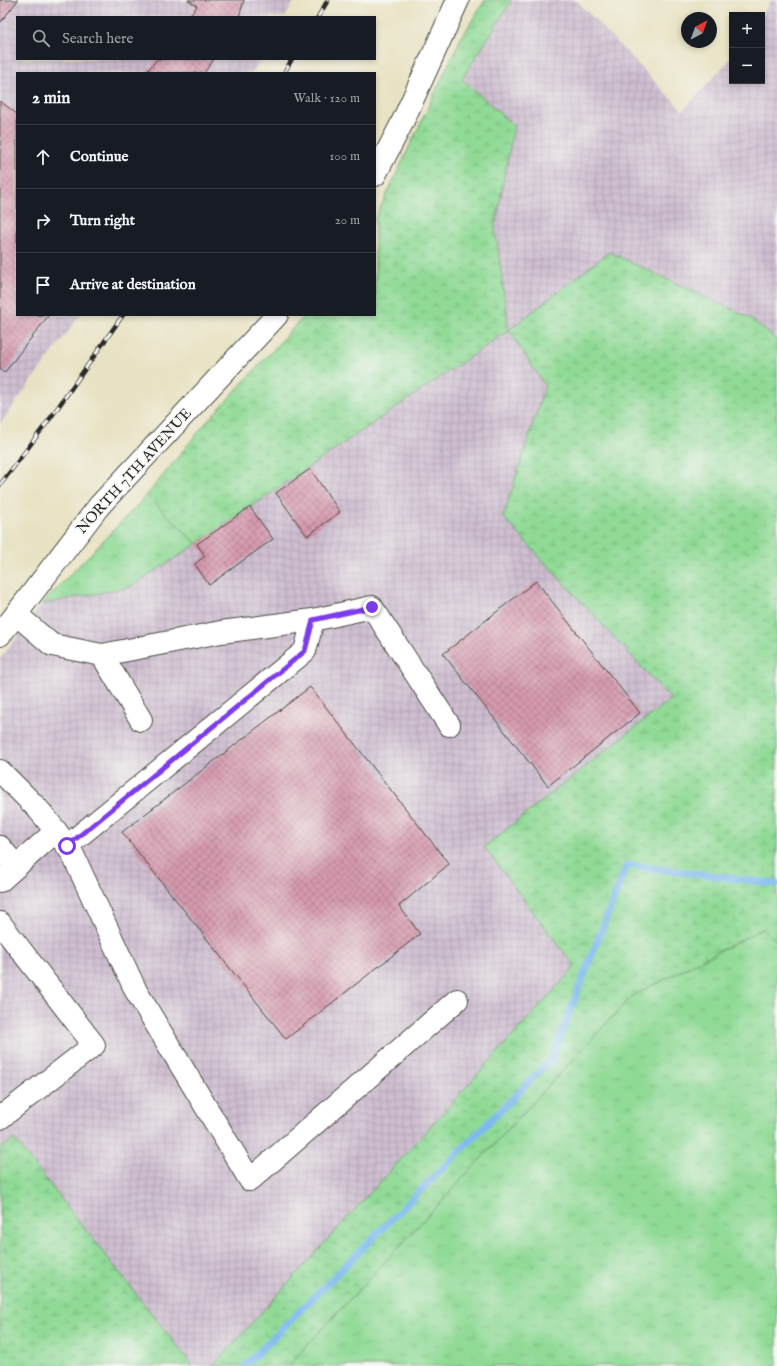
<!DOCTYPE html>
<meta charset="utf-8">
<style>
body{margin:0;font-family:"IM FELL English",serif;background:#242831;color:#f1f3f6}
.controls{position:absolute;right:12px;top:12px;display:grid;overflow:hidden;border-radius:0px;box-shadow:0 2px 6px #0003}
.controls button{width:36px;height:36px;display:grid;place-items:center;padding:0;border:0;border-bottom:1px solid #363941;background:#171b24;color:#f1f3f6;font:20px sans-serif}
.compass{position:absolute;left:681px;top:12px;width:36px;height:36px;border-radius:50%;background:#171b24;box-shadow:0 2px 6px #0003;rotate:41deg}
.stop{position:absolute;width:12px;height:12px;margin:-9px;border:3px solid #7c3aed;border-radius:50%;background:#fff}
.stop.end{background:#7c3aed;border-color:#fff;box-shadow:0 1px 4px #0008}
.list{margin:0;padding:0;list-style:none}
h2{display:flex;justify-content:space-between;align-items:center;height:52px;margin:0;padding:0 16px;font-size:17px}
h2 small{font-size:13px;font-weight:400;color:#9ea1a6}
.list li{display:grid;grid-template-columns:26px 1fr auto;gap:12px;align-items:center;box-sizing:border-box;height:64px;padding:0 16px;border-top:1px solid #363941}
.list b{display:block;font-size:15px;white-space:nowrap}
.list em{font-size:13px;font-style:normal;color:#9ea1a6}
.icon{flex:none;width:22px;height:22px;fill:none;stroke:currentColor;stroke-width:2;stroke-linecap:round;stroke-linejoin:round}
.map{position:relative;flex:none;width:777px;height:1366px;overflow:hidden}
.search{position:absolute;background:#171b24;box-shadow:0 2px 6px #0003;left:16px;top:16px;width:360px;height:44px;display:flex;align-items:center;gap:10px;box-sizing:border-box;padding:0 14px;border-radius:0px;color:#9ea1a6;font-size:15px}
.panel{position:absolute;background:#171b24;box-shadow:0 2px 6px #0003;left:16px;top:72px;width:360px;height:244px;border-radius:0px}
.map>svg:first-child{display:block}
.industrial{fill:url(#industrial-grid)}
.grass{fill:url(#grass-tufts);stroke:#5e8260}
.wetland{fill:url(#wetland-marsh);stroke:#5e8260}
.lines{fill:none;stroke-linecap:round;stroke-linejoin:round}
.stream{stroke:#7ebaf0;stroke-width:7}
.building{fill:url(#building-cross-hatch)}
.minor-casing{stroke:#484742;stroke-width:24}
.minor{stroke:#fff;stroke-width:22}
.rail-casing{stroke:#2b2b2b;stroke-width:4.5}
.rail{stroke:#f6f6f2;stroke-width:3;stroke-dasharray:9;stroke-linecap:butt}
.route{stroke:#7c3aed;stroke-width:5}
.labels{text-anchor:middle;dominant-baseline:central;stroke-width:3;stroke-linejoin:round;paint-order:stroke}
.street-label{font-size:15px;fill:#2b2b2b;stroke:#f6f6f2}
</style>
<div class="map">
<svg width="777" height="1366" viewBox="0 0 777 1366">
<defs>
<pattern id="industrial-grid" width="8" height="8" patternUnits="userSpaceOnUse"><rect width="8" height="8" fill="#cebed0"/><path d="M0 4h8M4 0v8" fill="none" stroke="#b1a3b3"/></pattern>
<pattern id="grass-tufts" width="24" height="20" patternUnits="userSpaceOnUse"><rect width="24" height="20" fill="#90da96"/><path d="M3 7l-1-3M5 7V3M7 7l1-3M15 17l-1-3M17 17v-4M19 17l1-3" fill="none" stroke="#7cbb81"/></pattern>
<pattern id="wetland-marsh" width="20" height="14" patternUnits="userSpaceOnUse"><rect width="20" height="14" fill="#90da96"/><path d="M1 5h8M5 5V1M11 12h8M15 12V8" fill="none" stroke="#7cbb81"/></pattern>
<pattern id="building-cross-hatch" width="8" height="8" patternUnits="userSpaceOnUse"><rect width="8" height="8" fill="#d69aaf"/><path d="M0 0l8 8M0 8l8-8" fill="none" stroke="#ae7e8f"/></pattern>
</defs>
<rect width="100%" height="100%" fill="#f6f6f2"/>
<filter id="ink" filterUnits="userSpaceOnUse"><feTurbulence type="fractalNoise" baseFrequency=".025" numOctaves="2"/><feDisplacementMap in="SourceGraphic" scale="8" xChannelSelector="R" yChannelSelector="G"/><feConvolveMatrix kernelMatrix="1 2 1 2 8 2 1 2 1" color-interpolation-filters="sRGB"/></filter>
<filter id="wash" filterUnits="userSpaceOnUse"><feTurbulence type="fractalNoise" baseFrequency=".012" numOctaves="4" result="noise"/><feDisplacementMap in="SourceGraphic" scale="16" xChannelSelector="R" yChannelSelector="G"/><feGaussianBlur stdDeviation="0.9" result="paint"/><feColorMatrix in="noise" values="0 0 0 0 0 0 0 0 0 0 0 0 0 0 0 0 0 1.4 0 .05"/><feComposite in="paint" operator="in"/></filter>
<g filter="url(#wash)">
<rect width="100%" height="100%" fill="#e9e3c5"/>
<path class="industrial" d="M0 0H295L285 17H17V59H261L252 73H17V315H80L0 424Z
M512 0H576L683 111 732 57V81H762V15L771 0H777V340L748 317 509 330 545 386 504 517 671 699 484 847 575 967 213 1366H193L14 1139 0 1149V659L42 604 130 587 509 330 495 227 514 126 462 79Z"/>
<path class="grass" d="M147 495 197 544 130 587 42 604Z
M762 929 777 941V1366H288L632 996Z"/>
<path class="wetland" d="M485 0H512L462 79 514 126 495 227 509 330 609 252 748 317 777 340V941L762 929 632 996 288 1366H213L575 967 484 847 671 699 503 517 545 386 509 330 197 544 147 495 204 425 305 315H375V219L460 40Z
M14 1139 193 1366H0V1149Z"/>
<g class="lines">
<path class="stream" d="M245 1366 551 1060 627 865 777 884"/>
</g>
<g id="blocks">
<path class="building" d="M0 0H18L0 23Z
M188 0H244L239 17H189L197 6Z
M157 59H214L204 73H146Z
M0 101 17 114V315H49L4 373 0 369Z
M310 469 340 512 307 536 276 493Z
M250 507 273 539 209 585 195 564 205 556 197 544Z
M536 581 640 713 548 786 443 654Z
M310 687 449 864 399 906 420 934 286 1039 122 832Z"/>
</g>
</g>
<g filter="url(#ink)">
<use href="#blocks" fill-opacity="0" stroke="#484742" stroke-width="1"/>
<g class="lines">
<defs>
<path id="minor" d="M375 175 401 125 458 0
M16 614 52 645 102 655 221 632 313 620 305 651 67 846
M313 620 372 607 449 725
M0 635 99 506 277 315
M102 655 141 720
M0 771 38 809 56 831 0 881
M56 831 72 853 136 991 250 1180 457 1000
M0 847 16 866
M0 923 94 1045 0 1118"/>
</defs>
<use href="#minor" class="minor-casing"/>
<use href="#minor" class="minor"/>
<defs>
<path id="rail" d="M318 17 328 0
M284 73 292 59
M0 485 49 420 123 315"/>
</defs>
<use href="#rail" class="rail-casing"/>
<use href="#rail" class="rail"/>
</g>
</g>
<g class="lines" filter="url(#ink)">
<path class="route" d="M67 846 305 651 313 620 372 607"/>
</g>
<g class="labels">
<g class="street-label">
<text transform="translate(134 471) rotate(-48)">NORTH 7TH AVENUE</text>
</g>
</g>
</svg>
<div class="controls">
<button>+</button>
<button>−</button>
</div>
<svg class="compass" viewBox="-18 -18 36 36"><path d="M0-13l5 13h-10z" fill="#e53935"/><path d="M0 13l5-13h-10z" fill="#9ea1a6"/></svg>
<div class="stop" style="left:67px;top:846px"></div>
<div class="stop end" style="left:372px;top:607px"></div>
<div class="search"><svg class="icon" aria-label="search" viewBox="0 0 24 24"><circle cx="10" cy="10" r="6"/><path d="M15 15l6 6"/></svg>Search here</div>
<section class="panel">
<h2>2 min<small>Walk · 120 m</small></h2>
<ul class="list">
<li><svg class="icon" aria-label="ahead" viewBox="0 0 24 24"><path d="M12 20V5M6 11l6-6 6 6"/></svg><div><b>Continue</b></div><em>100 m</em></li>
<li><svg class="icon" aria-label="right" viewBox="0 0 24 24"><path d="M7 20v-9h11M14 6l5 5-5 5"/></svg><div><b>Turn right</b></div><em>20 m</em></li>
<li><svg class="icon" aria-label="arrive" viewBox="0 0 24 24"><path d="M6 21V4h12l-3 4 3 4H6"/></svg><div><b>Arrive at destination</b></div></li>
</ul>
</section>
</div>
